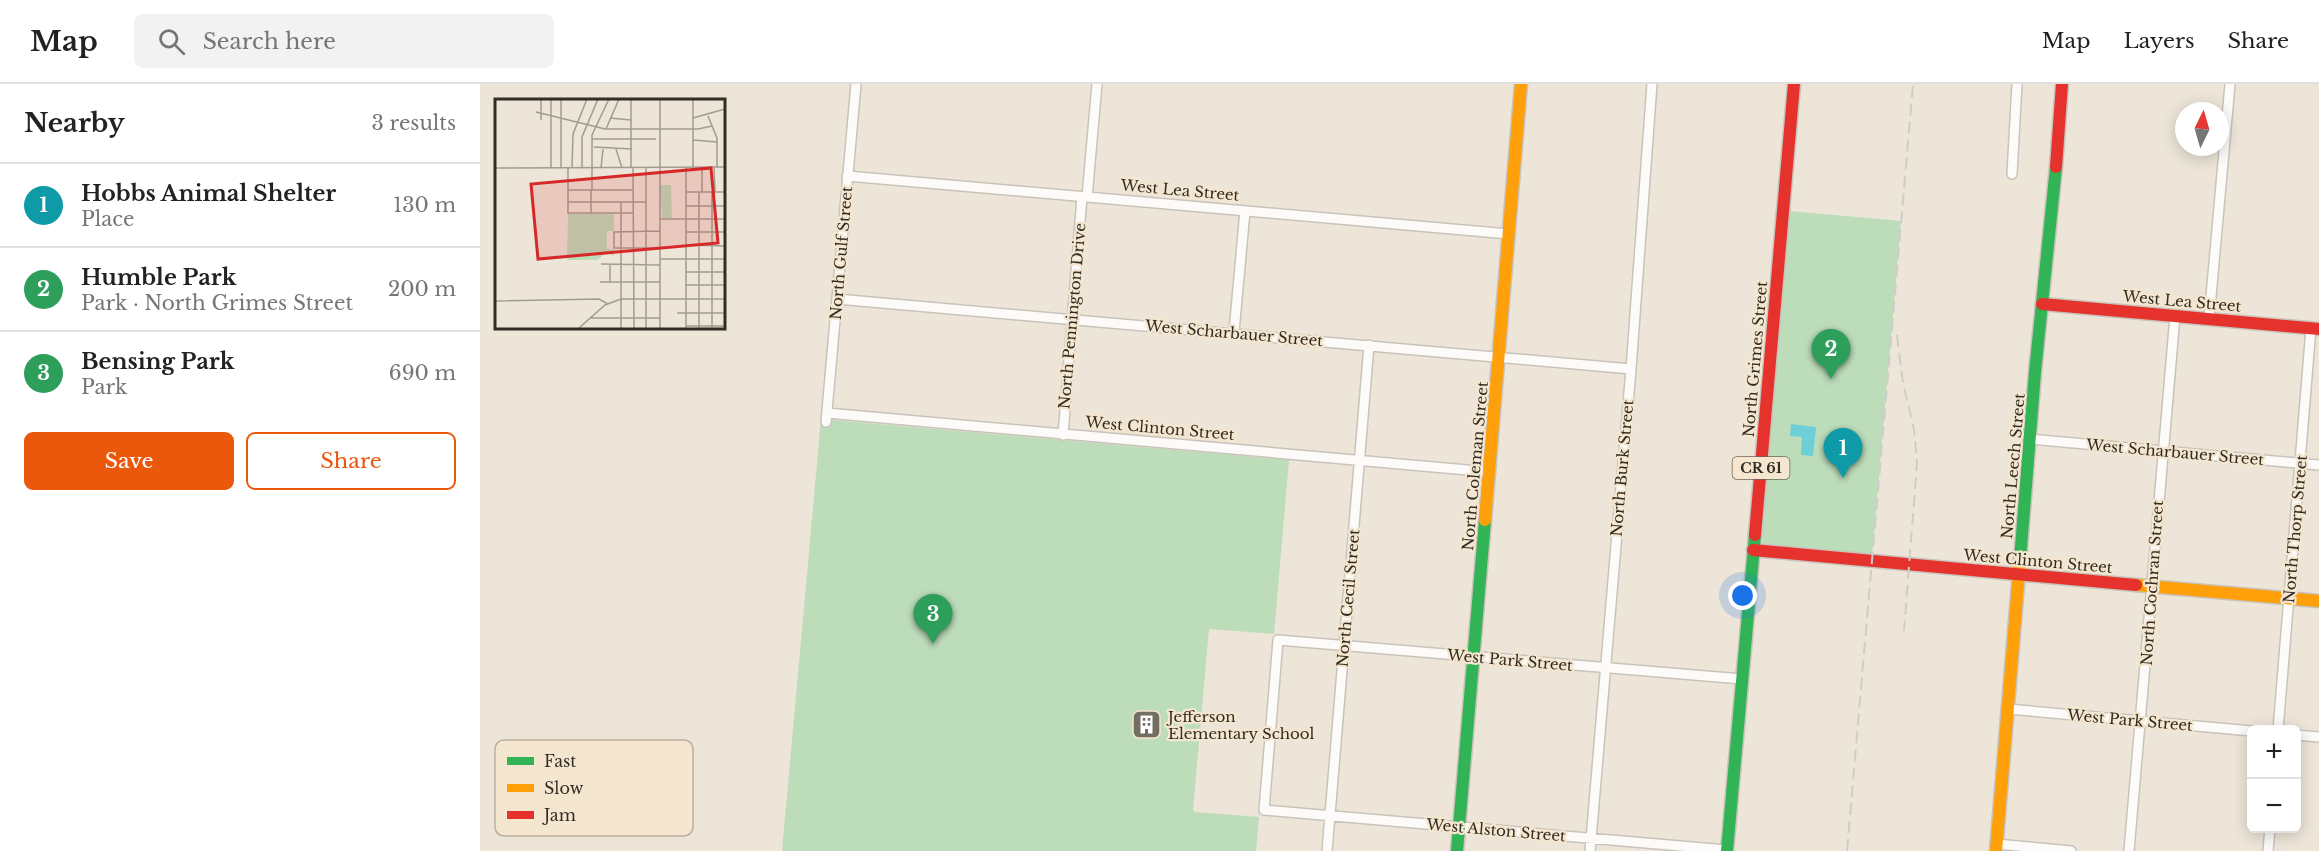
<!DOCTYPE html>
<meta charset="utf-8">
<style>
body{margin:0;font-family:"Libre Baskerville",serif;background:#f2f2f2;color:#222}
.controls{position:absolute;right:18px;bottom:18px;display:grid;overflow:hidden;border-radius:9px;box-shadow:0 3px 15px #0003}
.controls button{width:54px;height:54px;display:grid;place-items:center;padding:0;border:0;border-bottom:2px solid #e0e0e0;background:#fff;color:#222;font:30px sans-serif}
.compass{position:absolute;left:1695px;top:18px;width:54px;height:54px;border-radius:50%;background:#fff;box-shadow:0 3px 15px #0003;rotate:5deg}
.you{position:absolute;left:1263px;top:512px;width:21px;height:21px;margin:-15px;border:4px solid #fff;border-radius:50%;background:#1a73e8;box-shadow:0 0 0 9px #1a73e833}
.badge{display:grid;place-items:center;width:39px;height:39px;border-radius:50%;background:#ea580c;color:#fff;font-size:20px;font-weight:700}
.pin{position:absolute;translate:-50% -50px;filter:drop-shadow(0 2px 3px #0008)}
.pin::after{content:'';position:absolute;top:32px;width:21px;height:18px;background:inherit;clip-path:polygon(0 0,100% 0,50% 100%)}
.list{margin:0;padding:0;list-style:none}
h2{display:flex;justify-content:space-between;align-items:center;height:78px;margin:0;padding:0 24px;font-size:26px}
h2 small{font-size:20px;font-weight:400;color:#767676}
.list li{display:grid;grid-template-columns:39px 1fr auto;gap:18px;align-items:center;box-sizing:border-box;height:84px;padding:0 24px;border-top:2px solid #e0e0e0}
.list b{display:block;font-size:22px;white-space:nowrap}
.list p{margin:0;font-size:20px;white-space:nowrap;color:#767676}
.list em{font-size:20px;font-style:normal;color:#767676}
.actions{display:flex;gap:12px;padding:18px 24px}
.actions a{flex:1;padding:14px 0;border:2px solid #ea580c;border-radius:9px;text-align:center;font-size:21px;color:#ea580c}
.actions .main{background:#ea580c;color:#fff}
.icon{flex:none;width:33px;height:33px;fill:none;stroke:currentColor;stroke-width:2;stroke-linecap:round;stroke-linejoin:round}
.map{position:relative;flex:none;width:1839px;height:767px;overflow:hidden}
header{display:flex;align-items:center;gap:36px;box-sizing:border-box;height:84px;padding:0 30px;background:#fff;border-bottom:2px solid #e0e0e0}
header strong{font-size:28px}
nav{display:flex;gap:33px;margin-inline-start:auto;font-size:21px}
.search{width:420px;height:54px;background:#f2f2f2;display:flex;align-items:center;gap:15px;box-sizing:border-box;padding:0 21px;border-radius:9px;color:#767676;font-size:22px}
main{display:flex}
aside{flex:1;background:#fff}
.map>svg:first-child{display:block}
.green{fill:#bcdcba}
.water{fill:#6ecfd7}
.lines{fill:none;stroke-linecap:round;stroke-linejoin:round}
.street-casing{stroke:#c9c3b9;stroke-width:12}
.fast-casing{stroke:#c9c3b9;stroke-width:15}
.slow-casing{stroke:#c9c3b9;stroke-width:15}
.jam-casing{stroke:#c9c3b9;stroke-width:15}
.street{stroke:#fcfbf9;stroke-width:9}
.fast{stroke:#30b455;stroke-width:12}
.slow{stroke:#ff9f0a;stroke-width:12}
.jam{stroke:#e5322d;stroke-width:12}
.rail{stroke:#cfccc9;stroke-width:2;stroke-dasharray:12 6;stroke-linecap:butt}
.labels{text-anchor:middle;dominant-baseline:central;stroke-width:4.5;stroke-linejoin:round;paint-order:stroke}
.shield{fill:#f5e6d0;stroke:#6c6458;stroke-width:1.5}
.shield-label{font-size:14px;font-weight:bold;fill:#322d24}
.street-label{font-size:15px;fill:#322d24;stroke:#f5e6d0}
.poi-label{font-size:15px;fill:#322d24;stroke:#f5e6d0;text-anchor:start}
.inset-road{fill:none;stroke:#a29b90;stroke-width:1.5}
.view{fill:#d62828;fill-opacity:0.15;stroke:#d62828;stroke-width:3}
.inset-edge{fill:none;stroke:#322d24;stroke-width:3}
.key{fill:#f5e6d0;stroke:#baae9c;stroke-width:1.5}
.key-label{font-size:16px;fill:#322d24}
</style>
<header>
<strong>Map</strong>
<div class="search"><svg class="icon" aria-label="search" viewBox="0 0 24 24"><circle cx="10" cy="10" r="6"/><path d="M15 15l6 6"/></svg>Search here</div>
<nav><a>Map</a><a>Layers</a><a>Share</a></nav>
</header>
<main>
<aside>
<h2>Nearby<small>3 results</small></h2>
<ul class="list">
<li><span class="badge" style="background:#0f9aa8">1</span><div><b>Hobbs Animal Shelter</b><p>Place</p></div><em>130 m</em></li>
<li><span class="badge" style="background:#2e9e5b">2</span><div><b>Humble Park</b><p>Park · North Grimes Street</p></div><em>200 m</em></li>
<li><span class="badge" style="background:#2e9e5b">3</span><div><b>Bensing Park</b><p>Park</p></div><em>690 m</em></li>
</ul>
<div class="actions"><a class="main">Save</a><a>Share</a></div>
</aside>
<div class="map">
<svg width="1839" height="767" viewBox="0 0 1839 767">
<rect width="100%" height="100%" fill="#ede5d8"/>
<path class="green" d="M1309 127 1421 137 1392 473 1284 462 1282 454Z
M341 335 809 376 794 550 729 545 713 726 715 728 779 733 776 767H302Z"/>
<path class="water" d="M1311 340 1336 343 1333 372 1321 371 1322 353 1310 352Z"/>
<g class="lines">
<defs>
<path id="street" d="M1532 90 1537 0
M367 92 1029 150
M607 113 617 0
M357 215 1151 285
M1729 235 1750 0
M754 248 765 127
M347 329 1010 388
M346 338 376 0
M583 351 602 113
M1550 355 1839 381
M1528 625 1772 647
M1798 646 1831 244
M1816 651 1839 653
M1517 760 1591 767
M1247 766 784 726 798 556 1262 595
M847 767 889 261
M1110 767 1151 285 1172 0
M1649 767 1695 232
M1788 767 1790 744"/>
<path id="fast" d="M1540 476 1555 288 1576 83
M977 767 1005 436
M1247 767 1275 451"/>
<path id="slow" d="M1005 436 1041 0
M1656 501 1839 517
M1516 767 1540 476"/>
<path id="jam" d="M1576 83 1582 0
M1562 220 1839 245
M1275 451 1314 0
M1273 466 1656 501"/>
</defs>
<use href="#street" class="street-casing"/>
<use href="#fast" class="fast-casing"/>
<use href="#slow" class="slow-casing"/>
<use href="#jam" class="jam-casing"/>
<use href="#street" class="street"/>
<use href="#fast" class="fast"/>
<use href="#slow" class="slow"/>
<use href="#jam" class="jam"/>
<path class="rail" d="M1417 251 1423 299 1434 345 1437 379 1424 547
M1367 767 1433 0"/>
</g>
<defs>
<symbol id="building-square" viewBox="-11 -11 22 22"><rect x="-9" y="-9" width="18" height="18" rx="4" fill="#736d63" stroke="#f5e6d0"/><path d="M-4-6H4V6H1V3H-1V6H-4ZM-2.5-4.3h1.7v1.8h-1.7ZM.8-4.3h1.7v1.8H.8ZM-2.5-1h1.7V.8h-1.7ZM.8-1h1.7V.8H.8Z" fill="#fff"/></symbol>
</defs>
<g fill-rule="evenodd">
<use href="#building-square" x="650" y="624" width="33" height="33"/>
</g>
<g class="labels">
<rect class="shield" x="1252.5" y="373" width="57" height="22" rx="4.5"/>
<g class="shield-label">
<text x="1281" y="384">CR 61</text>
</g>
<g class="street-label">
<text transform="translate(700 106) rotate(5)">West Lea Street</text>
<text transform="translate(361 169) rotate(-85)">North Gulf Street</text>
<text transform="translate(1702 217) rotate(5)">West Lea Street</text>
<text transform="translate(592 232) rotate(-85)">North Pennington Drive</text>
<text transform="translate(754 249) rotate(5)">West Scharbauer Street</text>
<text transform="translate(1275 275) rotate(-85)">North Grimes Street</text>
<text transform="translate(680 344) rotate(5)">West Clinton Street</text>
<text transform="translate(1695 368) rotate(5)">West Scharbauer Street</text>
<text transform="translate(995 382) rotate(-85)">North Coleman Street</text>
<text transform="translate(1533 382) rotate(-85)">North Leech Street</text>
<text transform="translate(1142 384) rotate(-85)">North Burk Street</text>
<text transform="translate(1815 445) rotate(-85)">North Thorp Street</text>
<text transform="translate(1558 477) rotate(5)">West Clinton Street</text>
<text transform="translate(1672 499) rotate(-86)">North Cochran Street</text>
<text transform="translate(868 514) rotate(-85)">North Cecil Street</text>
<text transform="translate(1030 576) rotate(5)">West Park Street</text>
<text transform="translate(1650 636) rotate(5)">West Park Street</text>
<text transform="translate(1016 746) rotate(5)">West Alston Street</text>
</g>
<g class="poi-label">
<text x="688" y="632">Jefferson<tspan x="688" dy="17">Elementary School</tspan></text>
</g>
</g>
<g transform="translate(15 15)">
<rect width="230" height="230" fill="#ede5d8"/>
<path d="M165 86H176L177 119H167ZM73 115H119V132H112V150H119V157L111 154 102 161H72Z" fill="#bcdcba"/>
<path class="inset-road" d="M46 0V21M66 0V69M136 0V69M165 0V229M41 13 110 30H203L217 27M213 17 222 39V68M115 19 136 21M198 19 230 10M111 30 124 0M97 40H161M198 41 222 43M99 48 137 50M121 50 127 69M198 68V0M219 68 220 93M0 69 230 68M56 69V0M77 69 78 35 92 0M87 69V38L103 0M106 69 108 50M138 69 139 229M151 69V229M73 91H138M96 91V114M97 91V36L114 0M191 93H230M204 93V229M207 93V68M217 93V229M73 103H151M126 103V229M191 107H230M73 114H138M73 115V69M165 120H230M191 133H230M191 146 230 147M165 149H119V133L165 132M165 160H230M106 165 165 166M115 165V184M191 173H230M105 183H165M190 186H230M0 202 104 200 113 205M182 214H230M96 219H165M191 227H230M84 229 110 206 126 200H230M191 229V68"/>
<path class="view" d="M216 69 223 144 43 160 36 85Z"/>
<rect width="230" height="230" class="inset-edge"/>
</g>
<rect x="15" y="656" width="198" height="96" rx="9" class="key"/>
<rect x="27" y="673" width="27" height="8" fill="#30b455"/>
<rect x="27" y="700" width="27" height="8" fill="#ff9f0a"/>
<rect x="27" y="727" width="27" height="8" fill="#e5322d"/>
<g class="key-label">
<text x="64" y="683">Fast</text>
<text x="64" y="710">Slow</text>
<text x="64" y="737">Jam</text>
</g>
</svg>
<div class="controls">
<button>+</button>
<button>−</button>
</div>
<svg class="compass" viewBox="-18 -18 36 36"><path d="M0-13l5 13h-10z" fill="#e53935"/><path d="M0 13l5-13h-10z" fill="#767676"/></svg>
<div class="you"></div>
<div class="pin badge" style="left:1363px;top:394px;background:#0f9aa8">1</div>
<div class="pin badge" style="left:1351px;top:295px;background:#2e9e5b">2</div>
<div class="pin badge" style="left:453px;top:560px;background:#2e9e5b">3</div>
</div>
</main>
